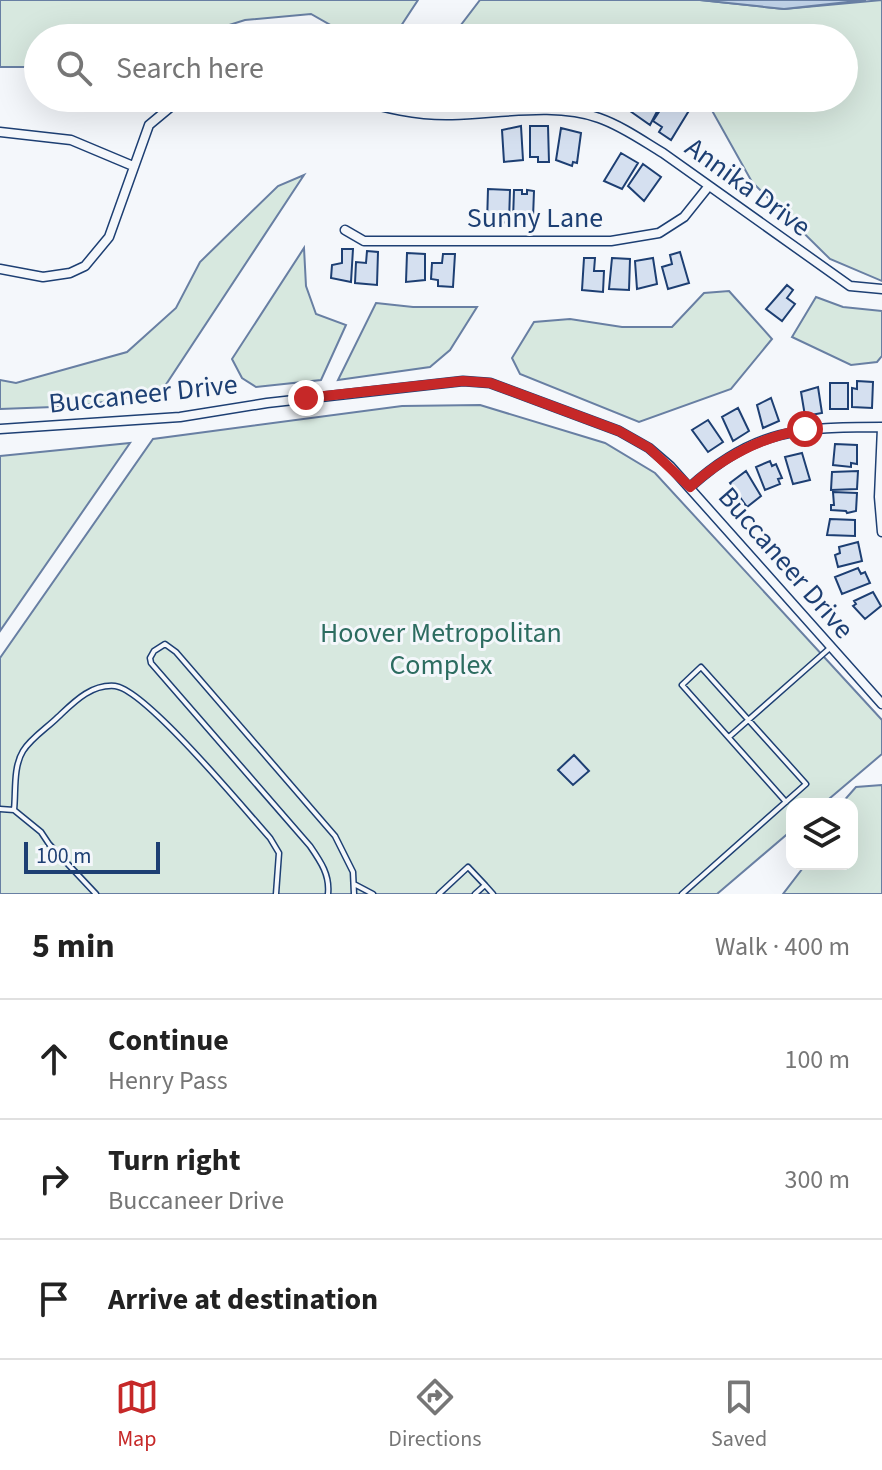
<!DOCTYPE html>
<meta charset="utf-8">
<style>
body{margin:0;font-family:"Source Sans 3",sans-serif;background:#f6f6f6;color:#222}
.controls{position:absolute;right:24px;bottom:24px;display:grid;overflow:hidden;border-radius:16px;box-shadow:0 8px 32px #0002}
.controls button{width:72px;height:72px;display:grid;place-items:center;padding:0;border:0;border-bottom:2px solid #e0e0e0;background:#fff;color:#222;font:40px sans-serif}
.scale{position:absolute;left:24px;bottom:20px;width:136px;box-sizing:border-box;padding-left:8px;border:4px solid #1d3f73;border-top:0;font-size:22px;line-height:28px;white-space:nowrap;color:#1d3f73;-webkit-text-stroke:6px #f4f7fb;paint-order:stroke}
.stop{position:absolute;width:24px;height:24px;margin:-18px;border:6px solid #c62828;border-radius:50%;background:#fff}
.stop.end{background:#c62828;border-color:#fff;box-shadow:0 2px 8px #0008}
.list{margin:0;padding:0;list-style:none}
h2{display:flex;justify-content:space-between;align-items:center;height:104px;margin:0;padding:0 32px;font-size:34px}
h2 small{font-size:26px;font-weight:400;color:#767676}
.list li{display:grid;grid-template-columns:52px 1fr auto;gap:24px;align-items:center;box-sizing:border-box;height:120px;padding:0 32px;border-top:2px solid #e0e0e0}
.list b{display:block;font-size:30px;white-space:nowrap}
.list p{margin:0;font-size:26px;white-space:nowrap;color:#767676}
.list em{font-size:26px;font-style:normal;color:#767676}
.icon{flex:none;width:44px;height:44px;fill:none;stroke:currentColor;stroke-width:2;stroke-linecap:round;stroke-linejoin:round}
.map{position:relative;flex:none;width:882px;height:894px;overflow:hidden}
.search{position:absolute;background:#fff;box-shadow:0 8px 32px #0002;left:24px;right:24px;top:24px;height:88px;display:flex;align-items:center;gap:20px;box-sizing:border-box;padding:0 28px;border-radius:44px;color:#767676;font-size:30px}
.sheet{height:464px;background:#fff}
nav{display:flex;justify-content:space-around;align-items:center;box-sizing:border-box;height:112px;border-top:2px solid #e0e0e0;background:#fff;font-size:22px;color:#767676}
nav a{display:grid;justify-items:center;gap:4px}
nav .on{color:#c62828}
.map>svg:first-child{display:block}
.green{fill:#d7e8df;stroke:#687fa3;stroke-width:2}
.water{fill:#bed0e5;stroke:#687fa3;stroke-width:2}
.building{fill:#d5e0f0;stroke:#1d3f73;stroke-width:2}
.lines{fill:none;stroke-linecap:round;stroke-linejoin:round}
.lane-casing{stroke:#1d3f73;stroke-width:7}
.street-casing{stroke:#1d3f73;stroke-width:11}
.lane{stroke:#f4f7fb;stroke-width:4}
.street{stroke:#f4f7fb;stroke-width:8}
.route{stroke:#c62828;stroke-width:10}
.labels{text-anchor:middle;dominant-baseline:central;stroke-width:6;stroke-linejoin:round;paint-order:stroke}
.street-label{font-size:28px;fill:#1d3f73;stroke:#f4f7fb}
.park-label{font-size:28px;fill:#2c6c60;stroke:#f4f7fb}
</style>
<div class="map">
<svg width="882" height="894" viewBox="0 0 882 894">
<rect width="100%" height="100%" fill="#f4f7fb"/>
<path class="green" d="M0 0H418L393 38H334L332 26 311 14 245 20 188 38H38V67H0Z
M480 0H700L784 9 882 0V281L830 259 752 182 705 98H844V38H451Z
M304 175 161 392 80 406 0 409V380L16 383 127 352 176 308 200 262 278 186Z
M304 248 306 286 316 314 346 325 321 380 256 387 242 378 232 359Z
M729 291 772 339 731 389 639 422 520 374 512 358 534 322 570 319 622 327H672L704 293Z
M816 297 843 307 882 311V356L877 362 851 365 792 337Z
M376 303 413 307H477L450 350 430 367 338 380Z
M480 405 605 443 655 473 882 720V754L823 804H792V830L717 894H0V658L153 439 402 406Z
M130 443 0 631V456Z
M882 785V894H783L806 864H852V804H841L856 787Z"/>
<path class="water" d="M700 0H866L784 9Z"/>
<path class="building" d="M637 98H664L650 125 630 111Z
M668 98H684L693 104 671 140 659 132 662 127 653 121Z
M521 126 523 160 504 162 502 130Z
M530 126H548L549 162H538V157H530Z
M561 128 581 133 577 163 573 162 572 166 556 160Z
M621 153 638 163 622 189 604 181Z
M643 164 661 177 644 201 628 186Z
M488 189 510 190 509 222 487 224Z
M514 190H522V194H527V190L534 191 533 218 513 220Z
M342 249H353L351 282 331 278 332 265 342 263Z
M367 251 378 252 377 285 355 283 356 262 366 263Z
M680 252 689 283 668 289 662 267 672 264 670 255Z
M407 253 425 254V280L406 282Z
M443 254H455L453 287 438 286V280L431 279 432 263H442Z
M584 258H595L594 271H604L603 292 582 290Z
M612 258 630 259 629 290 609 289Z
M653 258 657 284 637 289 635 261Z
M787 285 793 290 787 298 795 304 782 321 766 309Z
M857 381 873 382 872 408 852 407V388L857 389Z
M830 383H848V409H830Z
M818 387 822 413 805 416 801 392Z
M771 398 779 421 763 428 757 405Z
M738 408 749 431 733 441 722 417Z
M708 420 723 442 708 452 692 430Z
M835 444 857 445V464L851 463V467L833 465Z
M802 453 810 480 793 484 785 457Z
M770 461 772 466 776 464 782 478 778 479 780 484 765 490 756 467Z
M746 471 761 496 747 507 730 483Z
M858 471 857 489 831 490 832 472Z
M833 492 857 493 856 511 847 513 846 511 831 510V505H834Z
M830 519 855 520V536L827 535Z
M858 542 862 561 838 567 835 555 840 553 839 547Z
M858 568 861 574 865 572 870 583 842 594 835 577Z
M873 592 881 606 865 619 853 606 856 604 854 601Z
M574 755 589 771 573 785 558 770Z"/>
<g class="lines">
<defs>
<path id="lane" d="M729 737 831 647
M0 809 14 810
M354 884 373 894
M96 894 49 844 41 832 14 810C16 792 13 767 23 751 31 738 47 728 58 717 74 702 91 684 115 686 145 689 245 810 270 838L279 853 276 894
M328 894C330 875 321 862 310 846L151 663 150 658 154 651 165 644 176 652 335 836 353 872 354 894
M439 894 468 867 485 885
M475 894 485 885 493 894
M682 894 806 784 701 667 682 685 786 802"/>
<path id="street" d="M350 98C384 108 417 116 452 115 498 114 555 102 599 118 622 126 643 141 663 153L850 286 882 289
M0 132 71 140 133 166
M345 230 364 241H611L659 233 684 217 708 187
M0 269 43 277 70 273 85 266 109 237 149 125 173 105 191 98
M882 428 879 497 882 532
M0 429 180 417 267 403 463 381 490 383 619 431 649 448 670 466 882 704
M690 487C754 429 800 427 882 427"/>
</defs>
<use href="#lane" class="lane-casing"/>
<use href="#street" class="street-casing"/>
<use href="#lane" class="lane"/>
<use href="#street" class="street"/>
</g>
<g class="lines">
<path class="route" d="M306 398 463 381 490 383 619 431 649 448 690 487C724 456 760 438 805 429"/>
</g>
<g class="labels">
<g class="street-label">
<text transform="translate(748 187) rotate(36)">Annika Drive</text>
<text x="535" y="218">Sunny Lane</text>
<text transform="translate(143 394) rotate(-6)">Buccaneer Drive</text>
<text transform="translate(786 563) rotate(49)">Buccaneer Drive</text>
</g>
<g class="park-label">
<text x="441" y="633">Hoover Metropolitan<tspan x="441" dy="32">Complex</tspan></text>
</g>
</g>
</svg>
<div class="controls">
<button><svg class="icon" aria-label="layers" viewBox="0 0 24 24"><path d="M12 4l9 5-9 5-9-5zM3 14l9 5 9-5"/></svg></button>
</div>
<div class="scale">100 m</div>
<div class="stop" style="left:805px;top:429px"></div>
<div class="stop end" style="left:306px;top:398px"></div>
<div class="search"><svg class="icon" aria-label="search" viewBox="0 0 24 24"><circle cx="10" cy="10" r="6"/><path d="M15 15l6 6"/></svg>Search here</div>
</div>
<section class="sheet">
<h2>5 min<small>Walk · 400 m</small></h2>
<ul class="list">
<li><svg class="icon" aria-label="ahead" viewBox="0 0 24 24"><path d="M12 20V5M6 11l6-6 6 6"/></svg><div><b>Continue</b><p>Henry Pass</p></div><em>100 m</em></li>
<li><svg class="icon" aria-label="right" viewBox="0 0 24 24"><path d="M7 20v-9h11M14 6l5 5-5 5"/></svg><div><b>Turn right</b><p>Buccaneer Drive</p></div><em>300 m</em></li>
<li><svg class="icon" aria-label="arrive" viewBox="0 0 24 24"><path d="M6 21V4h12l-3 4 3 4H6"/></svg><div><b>Arrive at destination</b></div></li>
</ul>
</section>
<nav>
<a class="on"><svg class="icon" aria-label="map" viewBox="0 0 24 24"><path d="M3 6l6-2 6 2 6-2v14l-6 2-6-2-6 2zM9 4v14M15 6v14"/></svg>Map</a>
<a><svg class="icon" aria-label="directions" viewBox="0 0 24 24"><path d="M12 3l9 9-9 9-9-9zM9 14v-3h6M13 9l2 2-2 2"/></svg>Directions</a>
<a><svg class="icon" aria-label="saved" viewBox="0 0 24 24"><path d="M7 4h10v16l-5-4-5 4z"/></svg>Saved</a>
</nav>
